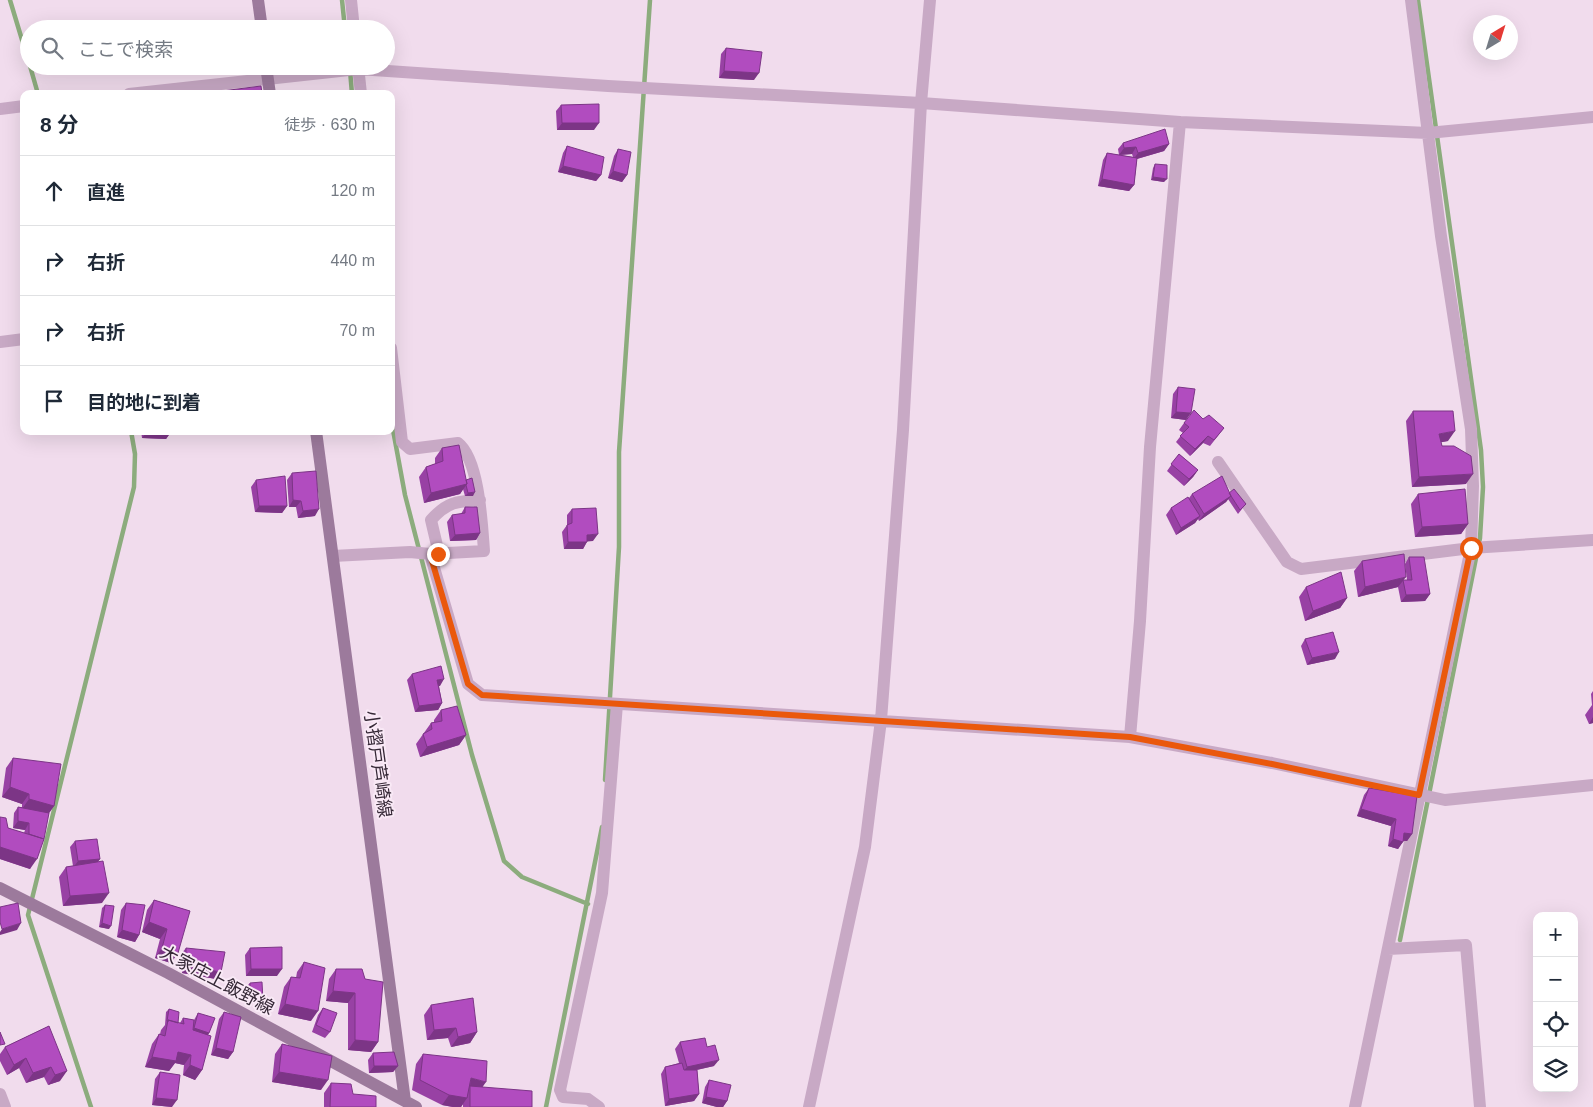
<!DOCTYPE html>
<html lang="ja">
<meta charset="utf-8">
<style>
body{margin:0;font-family:Helvetica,"Noto Sans JP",sans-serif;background:#f6f6f7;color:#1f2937}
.controls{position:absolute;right:15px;bottom:15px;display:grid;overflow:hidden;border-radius:10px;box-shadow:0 5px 20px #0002}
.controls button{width:45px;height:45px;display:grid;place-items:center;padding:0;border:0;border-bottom:1px solid #e0e1e3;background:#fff;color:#1f2937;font:25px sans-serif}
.compass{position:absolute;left:1473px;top:15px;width:45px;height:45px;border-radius:50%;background:#fff;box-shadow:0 5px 20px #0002;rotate:38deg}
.stop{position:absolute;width:15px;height:15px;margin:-11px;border:4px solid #ea580c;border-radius:50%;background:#fff}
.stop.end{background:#ea580c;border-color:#fff;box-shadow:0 1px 5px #0008}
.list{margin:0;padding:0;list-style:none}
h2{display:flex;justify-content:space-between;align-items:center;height:65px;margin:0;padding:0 20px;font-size:21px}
h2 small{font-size:16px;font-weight:400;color:#747a83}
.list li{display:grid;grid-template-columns:32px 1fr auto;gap:15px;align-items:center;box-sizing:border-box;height:70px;padding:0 20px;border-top:1px solid #e0e1e3}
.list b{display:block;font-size:19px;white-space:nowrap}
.list em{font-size:16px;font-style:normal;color:#747a83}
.icon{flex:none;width:28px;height:28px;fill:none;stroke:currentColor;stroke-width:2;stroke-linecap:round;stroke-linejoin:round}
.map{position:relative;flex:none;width:1593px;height:1107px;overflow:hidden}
.search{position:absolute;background:#fff;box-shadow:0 5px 20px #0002;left:20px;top:20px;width:375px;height:55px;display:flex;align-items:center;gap:12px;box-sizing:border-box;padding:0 18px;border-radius:28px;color:#747a83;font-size:19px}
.panel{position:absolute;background:#fff;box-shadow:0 5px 20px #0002;left:20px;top:90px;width:375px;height:345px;border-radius:10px}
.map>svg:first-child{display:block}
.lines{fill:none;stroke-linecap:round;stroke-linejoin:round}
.stream{stroke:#8cac7d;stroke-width:4.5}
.minor{stroke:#c8a9c5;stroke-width:12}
.secondary{stroke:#9c7a9c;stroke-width:12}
.wall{fill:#9841a4}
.shaded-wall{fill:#7c3586}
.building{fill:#b14cbf;stroke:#7c3586}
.route{stroke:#ea580c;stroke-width:6}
.labels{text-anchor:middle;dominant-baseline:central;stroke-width:4;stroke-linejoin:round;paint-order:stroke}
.street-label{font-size:18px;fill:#352836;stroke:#f9e9f6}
</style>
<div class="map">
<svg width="1593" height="1107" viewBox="0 0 1593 1107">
<rect width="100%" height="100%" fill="#f1dced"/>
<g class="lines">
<path class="stream" d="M10 0 29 63
M342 0 345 29
M30 66 38 94
M350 70 352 94
M391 419 405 495 472 755 504 861 522 877 588 904
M605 780 619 547V452L650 0
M1400 940 1480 538 1483 487 1481 450 1418 0
M91 1107 28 915 134 487 135 454 131 431
M546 1107 602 827"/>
<path class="minor" d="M351 0 354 29
M358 66 361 94
M129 94 358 69 608 86 921 103 1180 122 1428 133 1593 117
M0 109 24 106
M0 342 24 339
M391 348 402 442 410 449 458 443C479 459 482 524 484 551L430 554
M1218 462 1287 562 1301 569 1471 548 1593 540
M439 554 431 520C447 502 457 501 480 500
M333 556 410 552 430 554 468 684 482 695 1130 737 1272 763 1445 800 1593 785
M1130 737 1140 621 1150 447 1180 122
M1388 949 1466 945 1480 1107
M0 1094 5 1107
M599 1107 588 1099 563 1097 560 1090 602 893 617 704
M809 1107 865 847 881 720 903 430 921 103 930 0
M1355 1107 1471 548 1473 486 1471 429 1441 236 1411 0"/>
<path class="secondary" d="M258 0 262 29
M266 66 270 94
M316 431 405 1101
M0 888 168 973 416 1107"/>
</g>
<path class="wall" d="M726 48 754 80 719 78 721 54Z
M561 105 594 130H557L556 111Z
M1123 143 1169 144 1164 151 1137 159 1134 185 1129 191 1098 186 1103 160 1107 153 1133 157 1132 154 1119 155 1118 149Z
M567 146 601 175 596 181 558 172 563 153Z
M618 149 627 175 622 182 608 178 614 156Z
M1155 164 1164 182 1151 180 1153 168Z
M1178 387 1186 420 1171 418 1173 394Z
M1413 411 1448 441 1441 442 1442 446 1466 484 1412 487 1406 421Z
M1203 419 1224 428 1210 446 1203 443 1190 456 1176 442 1183 433 1179 430 1184 423Z
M141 431H170L171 432 166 439 142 438Z
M442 448 466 480 473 496H465L463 489 460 494 424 503 419 477 426 467 435 464V458Z
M1179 454 1198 470 1193 477 1184 486 1167 471Z
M292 473 315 516 298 518 296 507H289L287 480Z
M256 480 287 506 282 513 255 512 251 487Z
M1229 493 1246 504 1238 514 1228 499 1226 502 1199 521 1198 519 1195 523 1176 535 1166 515 1171 508 1189 498 1192 494Z
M1418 494 1468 524 1461 534 1415 537 1411 504Z
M465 507 480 533 476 540 450 541 447 522 452 515 461 514Z
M572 509 593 541H587L583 549H564L562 532 567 525V515Z
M1409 557 1430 594 1425 601 1401 602 1398 587 1358 597 1354 571 1362 561 1403 580H1407L1405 564Z
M1306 587 1347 598 1340 608 1305 621 1299 597Z
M1305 639 1335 659 1307 665 1301 646Z
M412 674 440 686H439L442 703 438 710 415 712 407 680Z
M1593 691V723L1589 724 1585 715 1592 705 1591 694Z
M441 710 466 735 459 745 420 757 416 744 431 723 434 722V720Z
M13 758 54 806 49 813 30 869 0 859V817L8 828 24 833 25 830 13 828 14 813 18 807H22V804L2 797 6 768Z
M1369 788 1412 834 1407 841H1403L1398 849 1388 846 1391 826 1357 816 1364 795Z
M75 841 100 859 98 861 102 903 63 906 59 877 66 867 73 866 70 847Z
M154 900 190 911 171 963 155 958 160 939 142 932 147 910Z
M126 903 139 935 135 942 117 937 121 910Z
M105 905 109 929 99 927 102 908Z
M186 948 216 979 182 973 181 954Z
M250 948 277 976H246L245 955Z
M304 962 311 1021 278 1014 284 987 291 977 296 978 297 972Z
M336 969H362L378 1042 371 1052 348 1050V1003L326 1001 329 979Z
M250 983 263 1001 260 1004H248L247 986Z
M431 1005 477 1032 470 1043 451 1047 448 1038 427 1040 424 1015Z
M323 1008 330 1032 325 1038 312 1032 318 1015Z
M169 1009 178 1023H180L183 1018 194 1020 198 1013 209 1033 208 1035 202 1070 195 1080 183 1075 184 1065 175 1063 169 1071 145 1067 152 1044 159 1034H160L161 1030 165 1025 166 1012Z
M224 1012 233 1052 228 1059 211 1055 219 1019Z
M49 1026 60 1081 48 1085 44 1077 26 1083 19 1068 7 1075 0 1061V1054L5 1047Z
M680 1042 707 1047 714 1066 697 1070 699 1094 694 1101 665 1106 661 1074 665 1067 679 1063 675 1049Z
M282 1044 321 1090 272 1082 275 1054Z
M373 1053 398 1066 393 1072 369 1073 368 1060Z
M423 1054 483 1087 532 1107H463V1104L461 1107H453L442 1105 412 1090 416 1064Z
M160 1072 172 1107 152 1105 155 1079Z
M709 1080 727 1101 723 1107H717L702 1103 705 1087Z
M331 1083 353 1094 376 1107H324V1093Z"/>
<path class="shaded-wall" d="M724 71 759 73 754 80 719 78Z
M562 123H599L594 130H557Z
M1169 144 1164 151 1133 160 1138 153Z
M1136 147 1132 154 1119 155 1124 148Z
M563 166 601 175 596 181 558 172Z
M613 171 627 175 622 182 608 178Z
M1153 177 1167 179 1164 182 1151 180Z
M1102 179 1134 185 1129 191 1098 186Z
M1176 412 1191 413 1186 420 1171 418Z
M1455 431 1448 441 1432 444 1439 434Z
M147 432H171L166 439 142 438Z
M1208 436 1203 443 1190 456 1195 449Z
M1198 470 1193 477 1184 486 1189 479Z
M1473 474 1466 484 1412 487 1419 477Z
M467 484 460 494 424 503 431 493Z
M475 492 473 496H465L468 493Z
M1231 496 1226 502 1199 521 1204 514Z
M293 500 301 501 296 507H289Z
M259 506H287L282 513 255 512Z
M319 509 315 516 298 518 303 511Z
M1200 516 1195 523 1176 535 1181 528Z
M1468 524 1461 534 1415 537 1422 527Z
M480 533 476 540 450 541 455 535Z
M598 534 593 541 582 542 587 535Z
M568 542H587L583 549H564Z
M1406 577 1398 587 1358 597 1365 587Z
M1430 594 1425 601 1401 602 1406 595Z
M1347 598 1340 608 1305 621 1313 611Z
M1339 652 1335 659 1307 665 1312 658Z
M444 679 440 686 433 687 437 680Z
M442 703 438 710 415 712 419 706Z
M1593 717V723L1589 724Z
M466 735 459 745 420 757 427 747Z
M10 787 29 794 22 804 2 797Z
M29 799 54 806 47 816 22 809Z
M1361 809 1396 819 1391 826 1357 816Z
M18 821 29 823 25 830 13 828Z
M1404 833 1412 834 1407 841 1399 840Z
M1393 839 1403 842 1398 849 1388 846Z
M0 847 37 859 30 869 0 859Z
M100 859 95 866 73 868 78 861Z
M109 893 102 903 63 906 70 896Z
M149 922 167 929 160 939 142 932Z
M21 923 17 930 0 935V932L2 929Z
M102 923 111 926 109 929 99 927Z
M122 930 139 935 135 942 117 937Z
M162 948 178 953 171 963 155 958Z
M186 966 221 972 216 979 182 973Z
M251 969H282L277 976H246Z
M333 991 355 993 348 1003 326 1001Z
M250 1000 263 1001 260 1004H248Z
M285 1004 318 1011 311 1021 278 1014Z
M194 1028 209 1033 205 1040 189 1035Z
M456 1028 448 1038 427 1040 434 1030Z
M477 1032 470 1043 451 1047 458 1037Z
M355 1040 378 1042 371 1052 348 1050Z
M216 1048 233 1052 228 1059 211 1055Z
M178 1052 191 1055 184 1065 175 1063 169 1071 145 1067 152 1057Z
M26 1058 19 1068 7 1075 14 1065Z
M719 1060 714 1066 682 1073 687 1067Z
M190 1065 202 1070 195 1080 183 1075Z
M374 1066H398L393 1072 369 1073Z
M51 1067 44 1077 26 1083 33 1073Z
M67 1071 60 1081 48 1085 55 1075Z
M279 1072 328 1080 321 1090 272 1082Z
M471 1078 486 1082 479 1092 470 1086Z
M699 1094 694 1101 665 1106 669 1099Z
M449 1095 467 1098 461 1107H453L442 1105Z
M706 1097 727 1101 723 1107H717L702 1103Z
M156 1098 177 1100 172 1107 152 1105Z"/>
<path class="building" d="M726 48 762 52 759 73 724 71Z
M261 86 262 94H199Z
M599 104V123H562L561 105Z
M1165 129 1169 144 1138 153 1136 147 1124 148 1123 143Z
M567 146 604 157 601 175 563 166Z
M618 149 631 152 627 175 613 171Z
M1107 153 1137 158 1134 185 1102 179Z
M1155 164 1167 165V179L1153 177Z
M1178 387 1195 389 1191 413 1176 412Z
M1194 410 1203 419 1209 415 1224 428 1214 440 1208 436 1195 449 1180 436 1189 427 1184 423Z
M1413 411H1453L1455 431 1439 434 1442 446H1454L1471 456 1473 474 1419 477Z
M170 431 171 432 147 431Z
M459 445 467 484 431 493 426 467 443 461 442 448Z
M1179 454 1198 470 1189 479 1171 464Z
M316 471 319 509 303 511 301 501 293 500 292 473Z
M285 476 287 506H259L256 480Z
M1222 476 1231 496 1204 514 1192 494Z
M472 478 475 492 468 493 466 485 467 484 466 480Z
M1234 489 1246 504 1240 510 1231 496 1229 493Z
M1465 489 1468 524 1422 527 1418 494Z
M1188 497 1200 516 1181 528 1171 508Z
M465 507H477L480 533 455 535 452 515 465 513Z
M596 508 598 534 587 535V542H568L567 525 572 523V509Z
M1404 554 1406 577 1365 587 1362 561Z
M1409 557H1424L1430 594 1406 595 1403 580H1412Z
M1341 572 1347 598 1313 611 1306 587Z
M1333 632 1339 652 1312 658 1305 639Z
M441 666 444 679 437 680 442 703 419 706 412 674Z
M457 706 466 735 427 747 423 734 432 729 431 723 442 721 441 710Z
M13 758 61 764 54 806 29 799V794L10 787Z
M1369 788 1417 796 1412 834 1404 833 1403 842 1393 839 1396 819 1361 809Z
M18 807 49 813 44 839 29 834V823L18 821Z
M0 817 6 818 8 828 44 839 37 859 0 847Z
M97 839 100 859 78 861 75 841Z
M103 861 109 893 70 896 66 867Z
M154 900 190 911 178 953 162 948 167 929 149 922Z
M18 903 21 923 2 929 0 922V907Z
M126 903 145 905 139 935 122 930Z
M105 905 114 906 111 926 102 923Z
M282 947V969H251L250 948Z
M186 948 225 952 221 972 186 966Z
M304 962 325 968 318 1011 285 1004 291 977 300 978Z
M336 969H362L365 979 383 982 378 1042 355 1040V993L333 991Z
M262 982 263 1001 250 1000V983Z
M473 998 477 1032 458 1037 456 1028 434 1030 431 1005Z
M323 1008 337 1013 330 1032 316 1025Z
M169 1009 179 1012 178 1023 168 1020V1022L167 1021Z
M224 1012 241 1017 233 1052 216 1048Z
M198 1013 215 1018 209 1033 194 1028Z
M183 1018 194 1020 193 1030 211 1036 202 1070 190 1065 191 1055 178 1052 176 1061 152 1057 159 1034 165 1036 168 1020 184 1024Z
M49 1026 67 1071 55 1075 51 1067 33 1073 26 1058 14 1065 5 1047Z
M0 1032 5 1044 0 1045Z
M705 1038 707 1047 715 1045 719 1060 687 1067 680 1042Z
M282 1044 332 1056 328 1080 279 1072Z
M394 1052 398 1066H374L373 1053Z
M423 1054 487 1061 486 1082 471 1078 467 1098 449 1095 420 1080Z
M682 1063 684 1070H697L699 1094 669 1099 665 1067Z
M160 1072 180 1075 177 1100 156 1098Z
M709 1080 731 1085 727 1101 706 1097Z
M331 1083 351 1084 353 1094 376 1096V1107H330Z
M470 1086 532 1091V1107H470Z"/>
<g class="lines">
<path class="route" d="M438 554H430L468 684 482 695 1130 737 1272 764 1419 795 1471 548"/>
</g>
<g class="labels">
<g class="street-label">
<text transform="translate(378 764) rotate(82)">小摺戸芦崎線</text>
<text transform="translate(217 980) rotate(28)">大家庄上飯野線</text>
</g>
</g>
</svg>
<div class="controls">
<button>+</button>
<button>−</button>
<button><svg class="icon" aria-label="locate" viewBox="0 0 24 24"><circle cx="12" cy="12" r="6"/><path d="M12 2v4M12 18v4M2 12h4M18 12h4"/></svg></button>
<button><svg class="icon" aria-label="layers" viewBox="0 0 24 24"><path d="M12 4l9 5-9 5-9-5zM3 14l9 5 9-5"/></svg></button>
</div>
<svg class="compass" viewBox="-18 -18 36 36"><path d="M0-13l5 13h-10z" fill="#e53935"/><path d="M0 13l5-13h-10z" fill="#747a83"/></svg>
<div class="stop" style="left:1471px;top:548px"></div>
<div class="stop end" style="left:438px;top:554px"></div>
<div class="search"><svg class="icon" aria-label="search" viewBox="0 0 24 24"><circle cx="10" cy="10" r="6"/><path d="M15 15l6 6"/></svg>ここで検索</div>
<section class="panel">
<h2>8 分<small>徒歩 · 630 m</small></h2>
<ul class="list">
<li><svg class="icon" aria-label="ahead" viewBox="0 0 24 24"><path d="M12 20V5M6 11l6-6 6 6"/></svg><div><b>直進</b></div><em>120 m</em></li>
<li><svg class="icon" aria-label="right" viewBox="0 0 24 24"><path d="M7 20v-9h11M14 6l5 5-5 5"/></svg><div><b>右折</b></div><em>440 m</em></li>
<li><svg class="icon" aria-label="right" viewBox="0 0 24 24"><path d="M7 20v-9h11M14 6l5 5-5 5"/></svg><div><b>右折</b></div><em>70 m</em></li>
<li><svg class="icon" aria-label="arrive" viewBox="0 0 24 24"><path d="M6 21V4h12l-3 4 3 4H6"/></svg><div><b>目的地に到着</b></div></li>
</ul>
</section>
</div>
